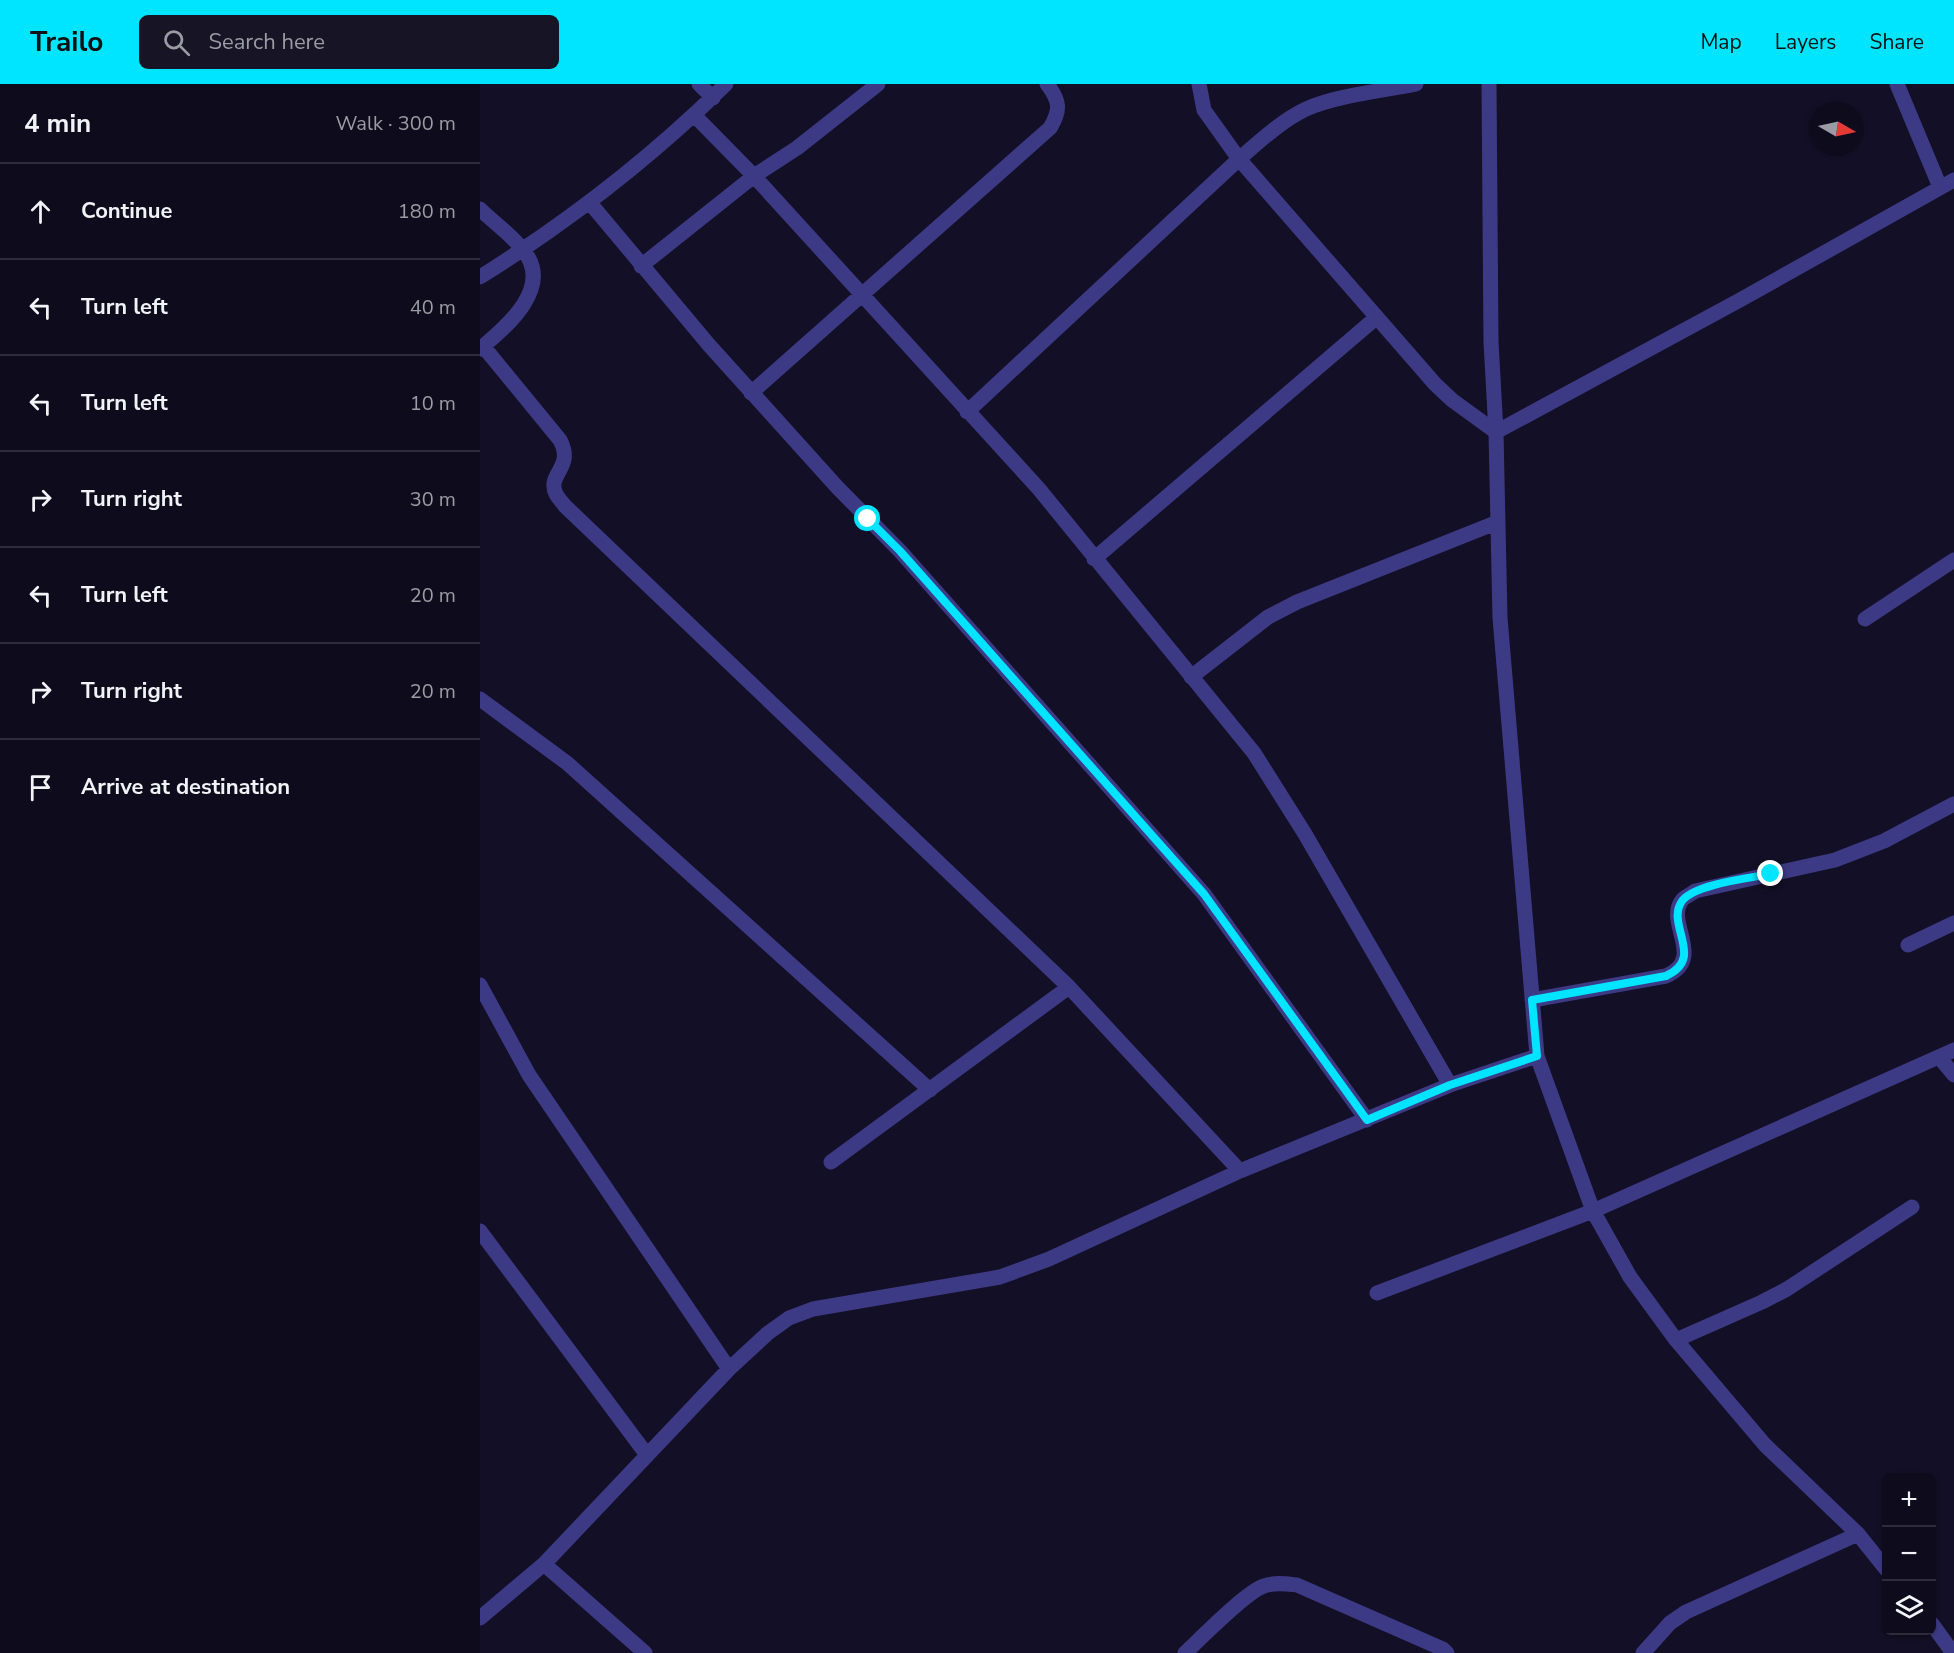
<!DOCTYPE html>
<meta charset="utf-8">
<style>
body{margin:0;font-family:"Nunito Sans",sans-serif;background:#171425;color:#f1f3f6}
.controls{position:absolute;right:18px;bottom:18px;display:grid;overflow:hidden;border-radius:9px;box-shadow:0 2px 4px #0004}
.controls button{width:54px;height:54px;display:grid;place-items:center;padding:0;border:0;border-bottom:2px solid #2e2b3b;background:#0e0b1c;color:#f1f3f6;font:30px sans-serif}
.compass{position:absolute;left:1330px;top:18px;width:54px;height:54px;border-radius:50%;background:#0e0b1c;box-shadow:0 2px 4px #0004;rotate:99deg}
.stop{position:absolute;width:18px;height:18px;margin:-14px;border:4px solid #00e5ff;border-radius:50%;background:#fff}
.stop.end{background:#00e5ff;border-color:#fff;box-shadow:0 2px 6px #0008}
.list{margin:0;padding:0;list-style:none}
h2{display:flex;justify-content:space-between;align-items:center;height:78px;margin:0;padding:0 24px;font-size:26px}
h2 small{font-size:20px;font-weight:400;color:#9b9ba3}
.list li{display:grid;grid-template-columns:39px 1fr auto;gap:18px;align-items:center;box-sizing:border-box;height:96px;padding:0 24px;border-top:2px solid #2e2b3b}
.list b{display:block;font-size:22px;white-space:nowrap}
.list em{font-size:20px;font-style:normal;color:#9b9ba3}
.icon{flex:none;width:33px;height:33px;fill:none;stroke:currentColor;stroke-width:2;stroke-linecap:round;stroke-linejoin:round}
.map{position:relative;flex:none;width:1474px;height:1569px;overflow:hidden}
header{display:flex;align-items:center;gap:36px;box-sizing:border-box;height:84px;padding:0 30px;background:#00e5ff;color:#111}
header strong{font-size:28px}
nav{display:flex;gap:33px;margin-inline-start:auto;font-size:21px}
.search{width:420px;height:54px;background:#171425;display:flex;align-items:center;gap:15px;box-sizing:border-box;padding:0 21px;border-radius:9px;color:#9b9ba3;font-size:22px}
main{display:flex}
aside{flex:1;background:#0e0b1c}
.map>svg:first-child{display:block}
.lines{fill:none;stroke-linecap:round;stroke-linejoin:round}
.minor{stroke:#3d3a85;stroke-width:15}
.route{stroke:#00e5ff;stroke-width:8}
</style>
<header>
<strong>Trailo</strong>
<div class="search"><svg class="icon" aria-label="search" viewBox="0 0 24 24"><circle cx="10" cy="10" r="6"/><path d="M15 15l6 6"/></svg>Search here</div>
<nav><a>Map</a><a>Layers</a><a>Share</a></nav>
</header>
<main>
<aside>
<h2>4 min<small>Walk · 300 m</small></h2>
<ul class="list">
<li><svg class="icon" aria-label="ahead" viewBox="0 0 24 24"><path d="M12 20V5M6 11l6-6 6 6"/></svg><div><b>Continue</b></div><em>180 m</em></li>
<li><svg class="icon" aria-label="left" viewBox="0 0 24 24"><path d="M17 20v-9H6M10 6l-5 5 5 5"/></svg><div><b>Turn left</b></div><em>40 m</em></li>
<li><svg class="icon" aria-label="left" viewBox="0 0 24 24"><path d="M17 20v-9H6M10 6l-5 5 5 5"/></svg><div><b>Turn left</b></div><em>10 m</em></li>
<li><svg class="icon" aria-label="right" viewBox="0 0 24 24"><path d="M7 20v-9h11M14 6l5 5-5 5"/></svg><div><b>Turn right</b></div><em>30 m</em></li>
<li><svg class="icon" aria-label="left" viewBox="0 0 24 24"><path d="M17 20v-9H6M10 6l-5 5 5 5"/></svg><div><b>Turn left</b></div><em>20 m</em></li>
<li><svg class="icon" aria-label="right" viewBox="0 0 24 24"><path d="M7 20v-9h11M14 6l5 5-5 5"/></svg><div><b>Turn right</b></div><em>20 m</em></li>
<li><svg class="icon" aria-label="arrive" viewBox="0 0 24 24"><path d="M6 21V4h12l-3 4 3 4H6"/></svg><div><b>Arrive at destination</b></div></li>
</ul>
</aside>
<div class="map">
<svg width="1474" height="1569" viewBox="0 0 1474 1569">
<rect width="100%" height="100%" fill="#130f26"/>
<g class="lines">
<path class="minor" d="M219 0 233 14
M719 0 724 26 759 75 955 300 972 316 1016 348
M1009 0 1011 258 1016 348 1020 534 1057 972 1113 1127 1150 1193 1196 1256 1285 1361 1378 1450 1406 1485
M1417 0 1460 103
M214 31 274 92 559 405 774 669 825 750 970 1001
M110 119 229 261 357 403 420 467 724 810 887 1036
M0 125C14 139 32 151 44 167 73 204 27 242 0 265
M161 182 274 92 317 64 398 0
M0 193C88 138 172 73 246 0
M3 262 80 356C95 384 66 390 76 410 78 414 82 418 85 422L589 903 760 1087
M271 309 570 44C581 26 580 17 567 0
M487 328 759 75C780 57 801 37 826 25 857 11 903 7 936 0
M1016 348 1260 216 1474 96
M614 475 897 233
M1385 535 1474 476
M711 593 788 533 817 518 1018 438
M0 615 87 679 450 1006
M1428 861 1474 839
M0 901 49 991 249 1285
M1052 916 1186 892C1227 874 1183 837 1203 815 1206 812 1212 810 1215 807L1355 776 1404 757 1474 720
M1459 973 1474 991
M351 1078 589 903
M0 1147 167 1371
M897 1209 1113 1127 1474 966
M1196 1256 1282 1218 1307 1205 1432 1123
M64 1480 165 1569
M0 1534 64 1480 249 1285 288 1249 309 1234 333 1225 520 1193 569 1175 760 1087 970 1001 1057 972
M1452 1540 1473 1569
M705 1569C720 1555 767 1507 784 1502 795 1498 807 1500 817 1501L963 1565 967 1569
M1163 1569 1190 1539 1206 1528 1378 1450"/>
</g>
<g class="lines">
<path class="route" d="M388 435 420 467 724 810 887 1036 970 1001 1057 972 1052 916 1186 892C1226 874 1185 841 1202 817 1214 800 1271 794 1291 790"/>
</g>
</svg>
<div class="controls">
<button>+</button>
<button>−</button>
<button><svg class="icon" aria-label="layers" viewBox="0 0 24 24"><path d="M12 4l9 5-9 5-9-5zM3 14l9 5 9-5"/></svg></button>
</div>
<svg class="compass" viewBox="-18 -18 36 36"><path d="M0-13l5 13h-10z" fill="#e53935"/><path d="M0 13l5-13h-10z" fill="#9b9ba3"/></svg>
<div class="stop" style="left:388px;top:435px"></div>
<div class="stop end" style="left:1291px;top:790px"></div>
</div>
</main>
